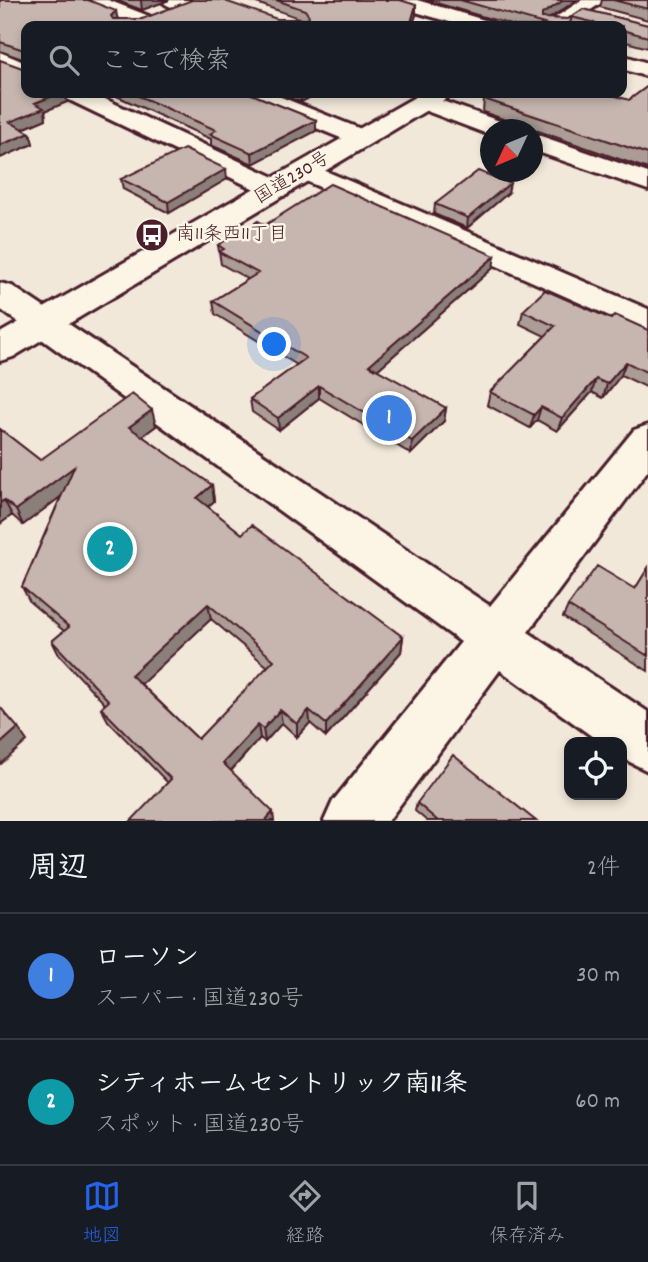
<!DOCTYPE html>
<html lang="ja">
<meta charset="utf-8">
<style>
body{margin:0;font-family:Dekko,"Klee One",sans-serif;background:#20242c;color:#f1f3f6}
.controls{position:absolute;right:21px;bottom:21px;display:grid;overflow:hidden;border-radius:14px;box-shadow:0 4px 10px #0003}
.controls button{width:63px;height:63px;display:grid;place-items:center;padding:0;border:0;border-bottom:2px solid #363941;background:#171b24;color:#f1f3f6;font:35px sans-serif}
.compass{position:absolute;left:480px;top:119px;width:63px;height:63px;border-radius:50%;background:#171b24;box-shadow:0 4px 10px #0003;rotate:226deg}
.you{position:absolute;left:275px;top:345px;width:24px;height:24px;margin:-18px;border:5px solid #fff;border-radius:50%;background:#1a73e8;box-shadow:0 0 0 10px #1a73e833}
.badge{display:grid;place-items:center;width:46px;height:46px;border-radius:50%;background:#2563eb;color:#fff;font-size:23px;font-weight:700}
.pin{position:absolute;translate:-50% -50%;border:4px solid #fff;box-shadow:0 2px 7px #0006}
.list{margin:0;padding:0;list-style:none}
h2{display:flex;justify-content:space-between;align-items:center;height:91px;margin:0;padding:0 28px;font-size:30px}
h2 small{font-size:23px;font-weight:400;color:#9ea1a6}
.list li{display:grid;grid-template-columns:46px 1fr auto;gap:21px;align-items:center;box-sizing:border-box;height:126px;padding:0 28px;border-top:2px solid #363941}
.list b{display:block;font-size:26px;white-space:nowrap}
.list p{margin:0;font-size:23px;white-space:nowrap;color:#9ea1a6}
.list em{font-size:23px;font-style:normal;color:#9ea1a6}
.icon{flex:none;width:38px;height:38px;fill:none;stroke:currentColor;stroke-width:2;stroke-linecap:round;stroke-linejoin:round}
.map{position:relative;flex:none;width:648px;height:821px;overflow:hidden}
.search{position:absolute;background:#171b24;box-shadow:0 4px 10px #0003;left:21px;right:21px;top:21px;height:77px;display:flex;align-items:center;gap:18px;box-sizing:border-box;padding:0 24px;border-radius:14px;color:#9ea1a6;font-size:26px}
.sheet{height:343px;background:#171b24}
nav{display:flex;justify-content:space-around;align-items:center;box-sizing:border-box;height:98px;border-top:2px solid #363941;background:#171b24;font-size:19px;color:#9ea1a6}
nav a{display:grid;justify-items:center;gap:4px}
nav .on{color:#2563eb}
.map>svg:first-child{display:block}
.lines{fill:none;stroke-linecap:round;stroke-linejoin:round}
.minor-casing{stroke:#4a1f2b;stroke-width:6}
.highway-casing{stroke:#4a1f2b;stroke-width:6}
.minor{fill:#fcf5e5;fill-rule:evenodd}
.highway{fill:#fcf5e5;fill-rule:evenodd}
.wall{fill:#ab9d96;stroke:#4a1f2b;stroke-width:2;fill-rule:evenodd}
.shaded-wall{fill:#8b7f7a;stroke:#4a1f2b;stroke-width:2}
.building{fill:#c7b6af;stroke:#4a1f2b;stroke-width:2;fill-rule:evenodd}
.labels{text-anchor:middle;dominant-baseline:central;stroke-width:5;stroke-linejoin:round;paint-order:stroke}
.far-street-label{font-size:19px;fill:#4a1f2b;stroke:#fcf5e5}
.far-poi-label{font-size:19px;fill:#4a1f2b;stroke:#fcf5e5;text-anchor:start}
</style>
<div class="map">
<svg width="648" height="821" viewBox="0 0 648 821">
<rect width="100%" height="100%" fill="#f1e8da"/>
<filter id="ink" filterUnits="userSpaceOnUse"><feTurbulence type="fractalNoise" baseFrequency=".0143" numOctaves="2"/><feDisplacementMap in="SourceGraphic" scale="14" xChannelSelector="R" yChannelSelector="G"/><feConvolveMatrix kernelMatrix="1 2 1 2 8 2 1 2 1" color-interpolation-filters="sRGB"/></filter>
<g filter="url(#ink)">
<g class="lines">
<defs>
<path id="minor" d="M80 0H108L149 16 152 20 149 24H135L83 4Z
M161 0H190L193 4 190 8C181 10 167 8 161 0Z
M386 0H417L491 22 494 26H463L389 4Z
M0 52 26 63V78L0 67Z
M622 55 648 63V77L622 69Z
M61 93H92L287 183 291 189 287 195 277 197 267 195 65 98Z
M239 93H271L371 133 375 138 371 143 362 146 353 143 243 98Z
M425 95 511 125 514 130H490V135L416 107 413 102 416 97Z
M532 133 648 173V190L532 150Z
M307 163 648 309V333L297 177 293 171 297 165Z
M0 283 12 286 490 606 634 430 648 425V470L528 632 648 712V771L622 758V742H600L500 670 388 821H324L333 801 461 642 0 309Z"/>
<path id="highway" d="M582 0H606L566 26H542Z
M422 93H451L447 98 13 357 0 361V333Z"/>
</defs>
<use href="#minor" class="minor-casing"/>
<use href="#highway" class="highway-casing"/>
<use href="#minor" class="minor"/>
<use href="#highway" class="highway"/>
</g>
<path class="wall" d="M0 0 117 19H302L248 0H399L416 15 412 26H26L67 102 45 111 46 119 23 129 30 133 33 144 0 158 25 69V60L0 51Z
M115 0H169L142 10Z
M426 0H577L549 18 568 19 583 9 648 25V48L622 41V26H515Z
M602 0H648V20L600 7Z
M648 86V169L483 112 484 99 629 100Z
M110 93H249L316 120V131L253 164 211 145V139Z
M277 93H319L301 102Z
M121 179H227L169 213 123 189Z
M508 193 467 228 434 214 435 204Z
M265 225 493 268 377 370 446 408 444 421 411 454 319 398 279 430 252 412 250 399 297 365 215 314 213 301 248 279 221 264 218 245Z
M523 311 611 319 648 330V388L621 375 603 398 592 392 557 431 537 420 530 428 487 405 490 392 545 336 520 324Z
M156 426 142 436 212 485 214 501 208 507 242 534 403 637 401 652 326 737 310 723 297 737 282 723 265 742 260 738 231 771 168 783 108 721 101 708 105 704 59 655 52 641 64 631 30 602 22 587 61 496 23 525 12 515 0 524V429L40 460ZM211 619 268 667 198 739 141 684Z
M648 568V671L563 617 568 606 635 589Z
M417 803 536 821H427L415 811Z"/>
<path class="shaded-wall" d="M142 0H169L142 10 141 1Z
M564 0H577L541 24 542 14Z
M416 5V15L412 26H410Z
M116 11 118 21 112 26 111 16Z
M59 93H65L67 102 45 111 46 119 13 133 10 122 35 103Z
M300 93H319L301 102Z
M316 120V131L253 164 252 153Z
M30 133 33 144 0 158V145Z
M226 169 227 179 169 213 168 202Z
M510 183 508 193 467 228 468 218Z
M495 256 493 268 368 378 369 365Z
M626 362 621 375 603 398 607 384Z
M596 379 592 392 557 431 562 418Z
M319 386V398L279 430 278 418Z
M541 407 537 420 530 428 534 415Z
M446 408 444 421 411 454 412 441Z
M152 410 156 426 133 443 129 427Z
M74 467 79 483 23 525 16 510Z
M212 485 214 501 200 514 197 498Z
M4 500 12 515 0 524V503Z
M208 604 211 619 136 689 131 675Z
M403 637 401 652 326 737V724Z
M280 710 282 723 265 742 263 729Z
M309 710 310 723 297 737V724Z
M258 725 260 738 226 776 223 763Z
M18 728 27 741 1 764 0 762V744Z
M273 812 274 821H265Z"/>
<path class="building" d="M0 0H88L116 11 111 16 113 19H142L192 0H222L277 19H307L309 16 305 10 276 0H400L416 5 410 26H26V93H60L35 103 44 108 10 122 30 133 0 145V60L25 69 24 50 0 42Z
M460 0H564L542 14V18L568 19 583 9 648 25V37L622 30V26H607L572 17 569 26H551Z
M613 0H648V9Z
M648 86V154L484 99 495 93H606L629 100Z
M132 93H249L316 120 252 153 210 134 216 130Z
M184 149 226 169 168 202 121 179Z
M478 171 510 183 468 218 435 204Z
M330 184 495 256 369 365 446 408 412 441 319 386 278 418 250 399 306 358 213 301 258 273 219 252 224 249 218 245 258 221 265 225Z
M545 290 611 319 615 315 648 330V373L626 362 607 384 596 379 562 418 541 407 534 415 490 392 555 326 523 311Z
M132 394 152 410 129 427 212 485 197 498 242 534 252 525 403 637 326 724 309 710 297 724 280 710 263 729 258 725 223 763 273 812 265 821H131L171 779 101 708 109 701 52 641 69 627 22 587 74 467 16 510 4 500 0 503V429L40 460ZM208 604 274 660 198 739 131 675Z
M597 566 635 589 648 568V656L568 606Z
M0 707 18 728 0 744Z
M453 755 536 821H438L417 803Z"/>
</g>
<defs>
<symbol id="bus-disc" viewBox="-11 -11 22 22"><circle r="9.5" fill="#4a1f2b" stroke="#fcf5e5"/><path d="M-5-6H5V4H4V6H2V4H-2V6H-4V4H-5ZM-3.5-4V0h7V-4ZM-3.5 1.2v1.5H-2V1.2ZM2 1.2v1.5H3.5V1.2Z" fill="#fff"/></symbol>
</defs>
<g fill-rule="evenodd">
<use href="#bus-disc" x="133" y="216" width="38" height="38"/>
</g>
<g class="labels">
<g class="far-street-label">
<text transform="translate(293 179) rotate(-31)">国道230号</text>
</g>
<g class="far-poi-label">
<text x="176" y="235">南11条西11丁目</text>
</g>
</g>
</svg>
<div class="controls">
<button><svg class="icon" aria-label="locate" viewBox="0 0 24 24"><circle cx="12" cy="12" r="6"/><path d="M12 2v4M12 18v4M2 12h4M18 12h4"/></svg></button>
</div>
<svg class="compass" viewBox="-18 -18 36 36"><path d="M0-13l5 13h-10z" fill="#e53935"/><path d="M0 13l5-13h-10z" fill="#9ea1a6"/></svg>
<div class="you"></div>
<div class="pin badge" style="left:389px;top:418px;background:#3f7fe0">1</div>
<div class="pin badge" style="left:110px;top:549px;background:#0f9aa8">2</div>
<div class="search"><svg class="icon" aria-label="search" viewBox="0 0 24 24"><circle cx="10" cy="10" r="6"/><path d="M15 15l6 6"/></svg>ここで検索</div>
</div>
<section class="sheet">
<h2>周辺<small>2件</small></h2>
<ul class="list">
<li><span class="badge" style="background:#3f7fe0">1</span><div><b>ローソン</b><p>スーパー · 国道230号</p></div><em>30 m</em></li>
<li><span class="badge" style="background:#0f9aa8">2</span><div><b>シティホームセントリック南11条</b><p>スポット · 国道230号</p></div><em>60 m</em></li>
</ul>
</section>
<nav>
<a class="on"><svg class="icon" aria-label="map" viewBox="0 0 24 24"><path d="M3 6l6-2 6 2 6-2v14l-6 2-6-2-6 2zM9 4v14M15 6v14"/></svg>地図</a>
<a><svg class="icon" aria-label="directions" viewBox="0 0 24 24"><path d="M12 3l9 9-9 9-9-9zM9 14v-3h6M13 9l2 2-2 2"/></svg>経路</a>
<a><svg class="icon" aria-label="saved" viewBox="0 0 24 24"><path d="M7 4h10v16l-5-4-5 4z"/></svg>保存済み</a>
</nav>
